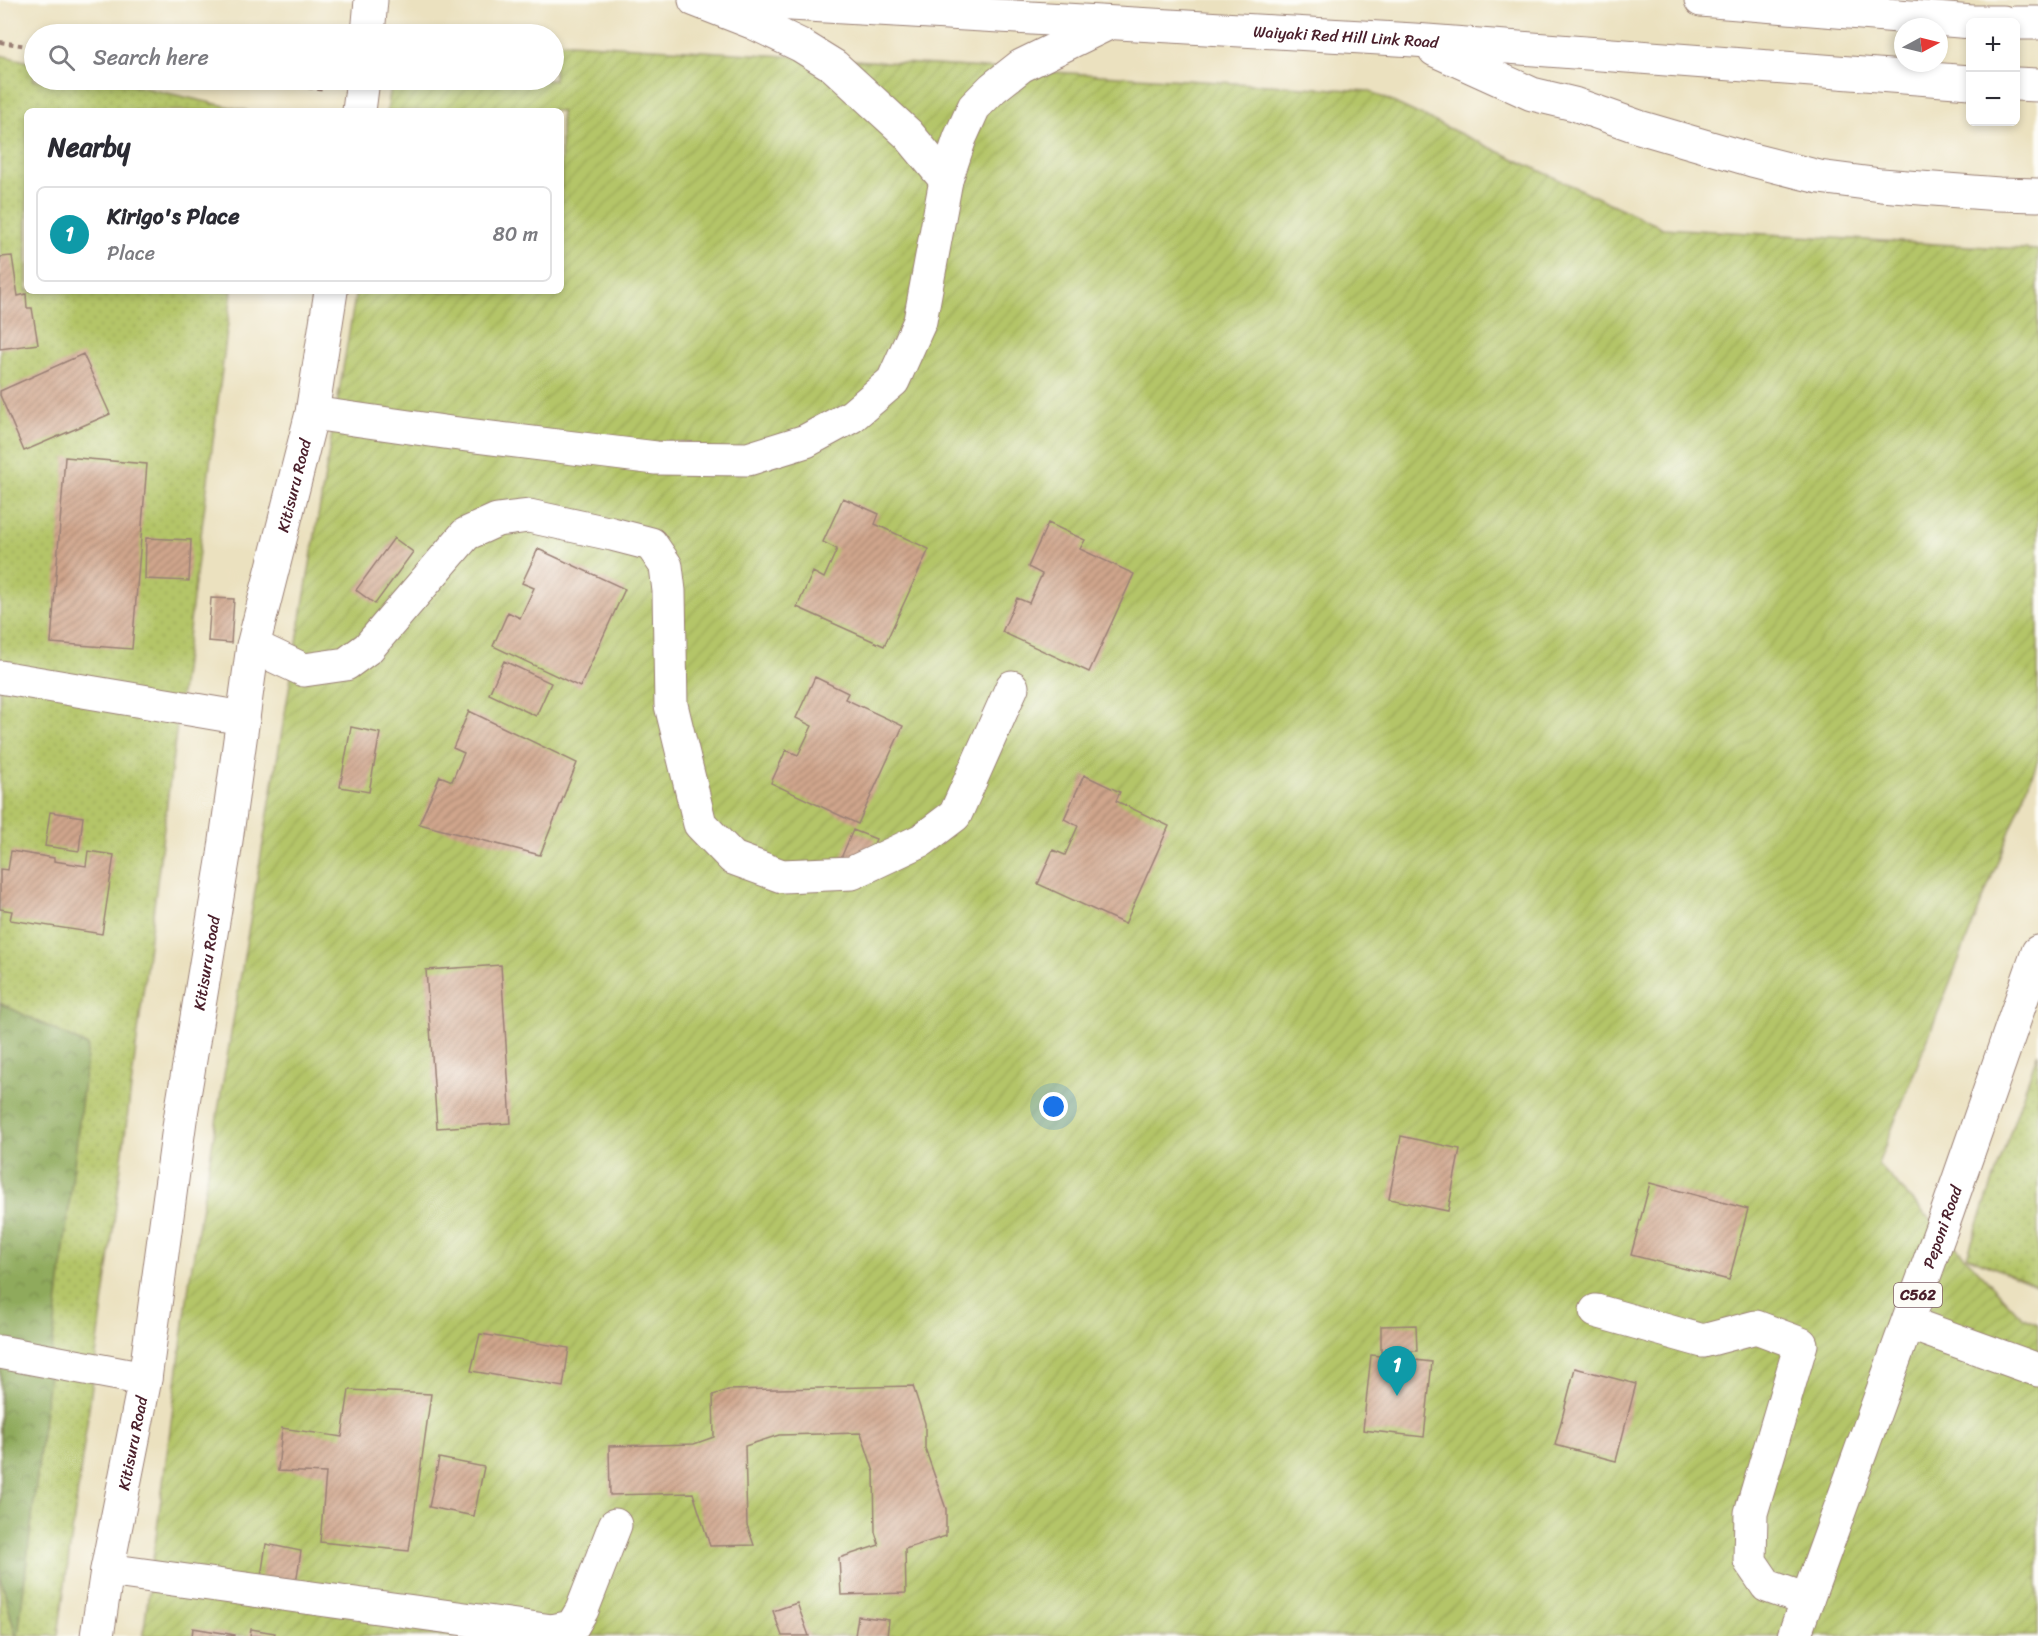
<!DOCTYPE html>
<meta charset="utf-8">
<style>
body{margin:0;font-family:Sriracha,sans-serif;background:#f2f2f3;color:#2b2b33}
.controls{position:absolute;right:18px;top:18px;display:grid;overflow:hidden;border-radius:9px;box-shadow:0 3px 9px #0003}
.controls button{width:54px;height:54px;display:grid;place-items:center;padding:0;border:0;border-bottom:2px solid #e1e1e2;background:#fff;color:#2b2b33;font:30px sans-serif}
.compass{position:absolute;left:1894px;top:18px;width:54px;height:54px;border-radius:50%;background:#fff;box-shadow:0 3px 9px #0003;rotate:83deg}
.you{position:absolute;left:1054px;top:1107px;width:21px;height:21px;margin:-15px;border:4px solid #fff;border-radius:50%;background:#1a73e8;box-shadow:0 0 0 9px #1a73e833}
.badge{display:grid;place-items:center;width:39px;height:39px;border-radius:50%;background:#db2777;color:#fff;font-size:20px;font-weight:700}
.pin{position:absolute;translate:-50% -50px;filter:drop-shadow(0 2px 3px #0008)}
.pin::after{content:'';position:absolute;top:32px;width:21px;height:18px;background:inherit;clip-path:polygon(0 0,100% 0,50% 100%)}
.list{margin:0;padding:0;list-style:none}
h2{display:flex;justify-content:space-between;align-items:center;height:78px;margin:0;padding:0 24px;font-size:26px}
h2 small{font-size:20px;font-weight:400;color:#7c7c81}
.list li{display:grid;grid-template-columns:39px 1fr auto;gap:18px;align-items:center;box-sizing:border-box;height:96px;margin:0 12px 12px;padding:0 12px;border:2px solid #e1e1e2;border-radius:9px}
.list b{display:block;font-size:22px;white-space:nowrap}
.list p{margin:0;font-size:20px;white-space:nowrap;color:#7c7c81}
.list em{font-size:20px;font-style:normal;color:#7c7c81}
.icon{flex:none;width:33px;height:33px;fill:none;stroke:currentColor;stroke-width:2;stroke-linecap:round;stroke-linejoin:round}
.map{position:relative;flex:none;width:2038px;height:1636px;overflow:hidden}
.search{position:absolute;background:#fff;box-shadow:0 3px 9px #0003;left:24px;top:24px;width:540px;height:66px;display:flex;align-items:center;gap:15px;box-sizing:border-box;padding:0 21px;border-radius:33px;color:#7c7c81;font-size:22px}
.panel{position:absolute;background:#fff;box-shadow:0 3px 9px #0003;left:24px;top:108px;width:540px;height:186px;border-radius:9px}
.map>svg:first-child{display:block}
.grass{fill:url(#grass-dots);stroke:#7f724a;stroke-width:1.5}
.forest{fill:url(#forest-crowns);stroke:#6c6444;stroke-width:1.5}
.garden{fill:url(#garden-furrows);stroke:#7f724a;stroke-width:1.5}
.building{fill:url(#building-hatch)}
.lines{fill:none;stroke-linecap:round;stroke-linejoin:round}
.minor-casing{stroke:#9a8075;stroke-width:35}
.major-casing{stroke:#9a8075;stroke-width:35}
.path{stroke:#9a8075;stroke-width:4;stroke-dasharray:4.5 4.5;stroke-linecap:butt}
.minor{stroke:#fff;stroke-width:33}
.major{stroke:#fff;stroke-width:33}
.labels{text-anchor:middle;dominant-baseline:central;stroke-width:4.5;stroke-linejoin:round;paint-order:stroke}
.shield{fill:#fdfcf7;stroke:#806168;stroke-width:1.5}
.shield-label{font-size:15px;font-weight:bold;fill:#4a1f2b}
.street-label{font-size:16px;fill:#4a1f2b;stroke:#fdfcf7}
</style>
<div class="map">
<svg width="2038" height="1636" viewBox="0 0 2038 1636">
<defs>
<pattern id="grass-dots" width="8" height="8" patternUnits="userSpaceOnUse" patternTransform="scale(1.5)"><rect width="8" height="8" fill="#b4c568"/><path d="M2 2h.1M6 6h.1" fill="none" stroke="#9ca95a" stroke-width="1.8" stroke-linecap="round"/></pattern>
<pattern id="forest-crowns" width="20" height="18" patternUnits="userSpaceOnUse" patternTransform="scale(1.5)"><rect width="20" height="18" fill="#8faa5c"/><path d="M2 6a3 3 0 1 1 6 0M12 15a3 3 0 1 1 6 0" fill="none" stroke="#778a4c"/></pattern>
<pattern id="garden-furrows" width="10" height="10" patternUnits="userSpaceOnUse" patternTransform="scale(1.5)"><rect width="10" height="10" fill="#b4c568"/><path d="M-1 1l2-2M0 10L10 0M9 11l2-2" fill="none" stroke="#9ca95a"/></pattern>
<pattern id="building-hatch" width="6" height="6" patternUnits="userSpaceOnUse" patternTransform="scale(1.5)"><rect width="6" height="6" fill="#d0a68c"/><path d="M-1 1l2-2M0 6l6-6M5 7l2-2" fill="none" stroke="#ab8773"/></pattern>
</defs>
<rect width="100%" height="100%" fill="#fdfcf7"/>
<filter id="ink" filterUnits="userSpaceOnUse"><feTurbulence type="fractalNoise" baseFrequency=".0167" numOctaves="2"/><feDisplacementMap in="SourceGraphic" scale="12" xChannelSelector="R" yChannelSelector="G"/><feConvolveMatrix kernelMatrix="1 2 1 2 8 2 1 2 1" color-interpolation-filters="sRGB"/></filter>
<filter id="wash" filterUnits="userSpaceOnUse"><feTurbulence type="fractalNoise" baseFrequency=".008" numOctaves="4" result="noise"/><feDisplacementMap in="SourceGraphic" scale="24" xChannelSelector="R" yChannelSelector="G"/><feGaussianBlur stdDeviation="1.35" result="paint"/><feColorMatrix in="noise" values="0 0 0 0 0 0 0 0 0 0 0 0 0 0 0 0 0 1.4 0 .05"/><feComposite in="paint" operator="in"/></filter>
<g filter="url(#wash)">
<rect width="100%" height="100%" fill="#ebe1bf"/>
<path class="grass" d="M0 55 34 63V80H109L248 111H27V291H232L109 1261 58 1636H0Z
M2038 1052V1286L1967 1256Z"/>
<path class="forest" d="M0 1003 88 1046 18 1636H16L0 1575Z"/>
<path class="garden" d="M554 42 1369 91 1663 228 2038 250V760L1878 1164 2022 1317 2038 1324V1636H143L190 1277 356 291H561V111H387L392 80H554Z"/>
<g id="blocks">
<path class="building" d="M12 256 18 296 26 294 27 308H32L38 344 0 349V257Z
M83 354 110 414 24 451 0 395V391Z
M65 457 147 464 132 649 51 643Z
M843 498 879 514 875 524 929 549 884 646 797 607 813 572 824 578 837 549 823 542Z
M1048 523 1085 540 1080 549 1134 574 1089 672 1002 632 1017 598 1029 603 1042 574 1028 567Z
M146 538 191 540 189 581 145 579Z
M394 538 413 552 375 604 356 590Z
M538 549 625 589 580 687 493 646 508 612 520 618 534 588 522 583Z
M211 598 234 599 231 643 208 641Z
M504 661 551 683 536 716 489 694Z
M815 677 848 693 845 699 903 726 858 824 771 783 786 750 798 755 812 726 796 718Z
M469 711 577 763 540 855 419 824 440 776 452 781 464 753 453 748Z
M351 727 380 733 369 792 340 787Z
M1084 775 1120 792 1116 801 1169 826 1125 924 1038 884 1053 850 1065 855 1078 826 1064 819Z
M50 812 83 817 79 851 45 846Z
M853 830 876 839 861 875 838 865Z
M11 851 54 858V861L86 866 88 851 114 855 102 934 10 920 12 911 0 909V869L8 870Z
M501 965 511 1123 437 1128 426 970Z
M1401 1136 1460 1149 1448 1211 1389 1199Z
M1650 1183 1748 1209 1729 1280 1631 1255Z
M1416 1325 1417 1351 1381 1352V1326Z
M480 1334 569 1348 563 1387 471 1371Z
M1371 1355 1432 1362 1424 1437 1363 1430Z
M1575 1368 1636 1384 1616 1461 1555 1445Z
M913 1386 925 1423V1448L946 1509V1536L905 1549 906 1593 841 1595 839 1558 879 1545 875 1532 874 1472 861 1433 779 1435 745 1446 747 1525 754 1545 710 1546 693 1493 610 1495 609 1446 694 1444 714 1437 713 1395 728 1390Z
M349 1390 431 1394 409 1551 320 1542 326 1473 278 1471 282 1428 342 1437Z
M439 1458 484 1467 474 1516 429 1507Z
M266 1544 301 1551 296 1583 261 1577Z
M797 1603 809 1636H782L773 1611Z
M858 1616 889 1620 887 1636H855Z
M193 1628 235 1635V1636H192Z
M251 1629 275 1633 274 1636H250Z"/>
</g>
</g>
<g filter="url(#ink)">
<use href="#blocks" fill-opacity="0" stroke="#9a8075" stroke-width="1.5"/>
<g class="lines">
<defs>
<g id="minor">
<path d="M368 34 371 0"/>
<path d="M359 111 363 80"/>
<path d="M253 646 304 670 346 664 368 648 466 534 497 520 529 516 612 534 651 544 666 566 669 591 671 705 700 824 733 858 782 876 852 873 922 840 955 815 1012 687"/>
<path d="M0 677 243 718"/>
<path d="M1596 1311 1703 1341 1756 1327 1801 1344 1751 1513 1750 1561 1767 1586 1807 1600"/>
<path d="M1908 1323 2038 1370"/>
<path d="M0 1352 145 1379"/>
<path d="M107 1570 552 1631 572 1627 582 1610 615 1525"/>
<path id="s1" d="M97 1636 107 1570 145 1379 180 1120 224 855 253 646 312 413 331 291"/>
</g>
<g id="major">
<path d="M695 0 754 23 800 45 834 66 908 134 946 180"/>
<path id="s2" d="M720 0 1414 40 1970 82"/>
<path d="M1701 0 1972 22H2003"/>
<path d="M2016 23H2038"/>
<path d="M1435 50 1532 94 1574 104 1639 127 1752 160 1819 177 1881 185 1999 194 2038 195"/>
<path d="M2016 84 2038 85"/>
<path d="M312 413 451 433 656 458 748 459 806 441 852 416 893 381 920 321 946 180 960 138 974 107 993 88 1021 66 1105 25"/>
<path id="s3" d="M1794 1636 1947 1213 2038 952"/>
</g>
</defs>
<use href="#minor" class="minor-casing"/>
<use href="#major" class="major-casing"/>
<path class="path" d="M0 42 34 47
M264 80 325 90"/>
<use href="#minor" class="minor"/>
<use href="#major" class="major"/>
</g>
</g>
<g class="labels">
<rect class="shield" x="1894" y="1283" width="48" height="24" rx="4.5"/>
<g class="shield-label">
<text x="1918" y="1295">C562</text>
</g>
<g class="street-label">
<text stroke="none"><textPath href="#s2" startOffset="627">Waiyaki Red Hill Link Road</textPath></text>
<text stroke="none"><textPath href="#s1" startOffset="1168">Kitisuru Road</textPath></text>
<text stroke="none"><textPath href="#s1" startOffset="682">Kitisuru Road</textPath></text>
<text stroke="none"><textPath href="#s3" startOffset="435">Peponi Road</textPath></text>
<text stroke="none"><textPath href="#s1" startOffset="196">Kitisuru Road</textPath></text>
</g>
</g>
</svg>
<div class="controls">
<button>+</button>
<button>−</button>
</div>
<svg class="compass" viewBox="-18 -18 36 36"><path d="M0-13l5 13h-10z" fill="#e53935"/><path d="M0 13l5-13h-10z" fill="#7c7c81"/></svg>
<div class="you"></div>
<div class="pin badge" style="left:1397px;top:1396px;background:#0f9aa8">1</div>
<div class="search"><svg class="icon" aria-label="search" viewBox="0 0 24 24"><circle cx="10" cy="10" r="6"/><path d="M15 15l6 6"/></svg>Search here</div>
<section class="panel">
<h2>Nearby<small></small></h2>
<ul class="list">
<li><span class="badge" style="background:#0f9aa8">1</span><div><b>Kirigo's Place</b><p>Place</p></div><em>80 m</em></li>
</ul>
</section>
</div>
